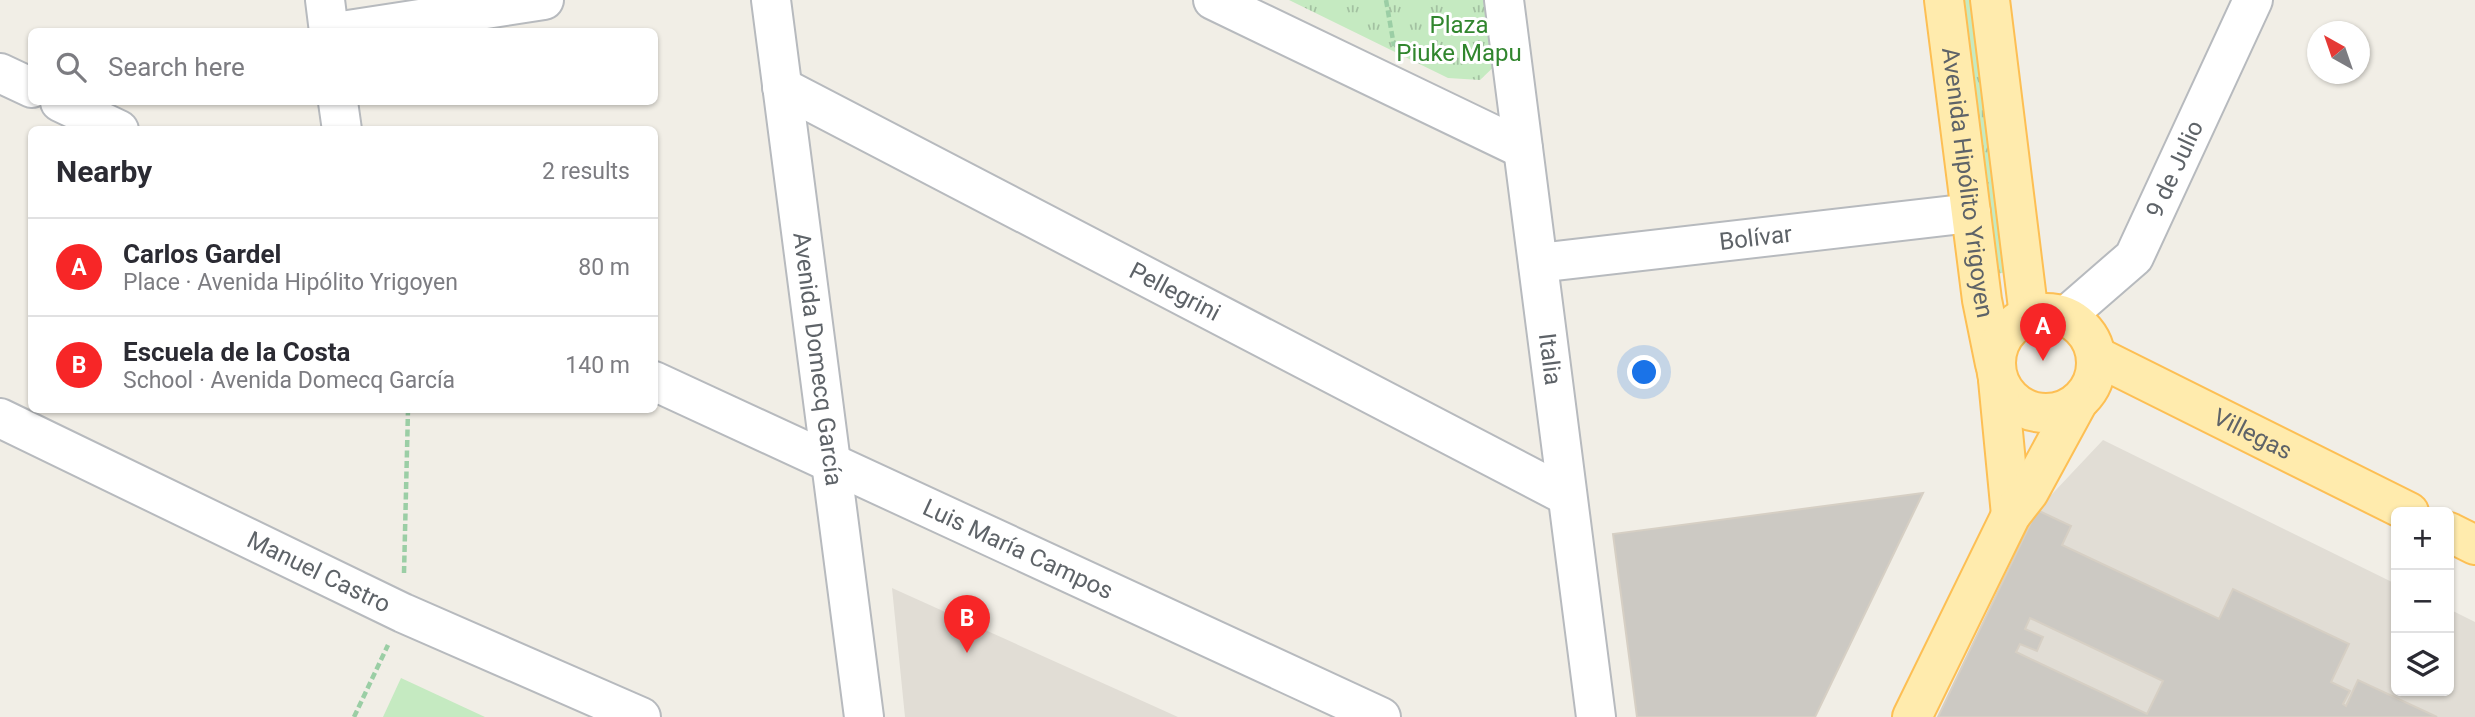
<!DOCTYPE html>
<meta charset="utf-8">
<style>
body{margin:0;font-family:Roboto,sans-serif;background:#f7f7f7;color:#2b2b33}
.controls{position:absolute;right:21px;bottom:21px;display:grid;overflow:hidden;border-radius:10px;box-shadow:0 2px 5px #0004}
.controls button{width:63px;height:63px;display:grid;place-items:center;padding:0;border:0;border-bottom:2px solid #e1e1e2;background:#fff;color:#2b2b33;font:35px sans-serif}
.compass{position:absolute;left:2307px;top:21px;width:63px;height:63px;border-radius:50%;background:#fff;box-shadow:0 2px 5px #0004;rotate:320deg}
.you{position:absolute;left:1645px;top:373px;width:24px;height:24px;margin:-18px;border:5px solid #fff;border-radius:50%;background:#1a73e8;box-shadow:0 0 0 10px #1a73e833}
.badge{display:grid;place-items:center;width:46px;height:46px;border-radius:50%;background:#f72627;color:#fff;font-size:23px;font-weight:700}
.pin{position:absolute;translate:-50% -58px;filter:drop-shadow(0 2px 4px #0008)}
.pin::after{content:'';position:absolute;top:37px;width:24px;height:21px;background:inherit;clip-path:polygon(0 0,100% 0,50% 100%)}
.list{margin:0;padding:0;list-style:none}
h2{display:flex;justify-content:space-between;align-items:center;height:91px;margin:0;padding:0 28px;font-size:30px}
h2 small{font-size:23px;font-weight:400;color:#7c7c81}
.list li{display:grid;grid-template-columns:46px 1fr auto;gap:21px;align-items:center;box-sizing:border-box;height:98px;padding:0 28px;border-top:2px solid #e1e1e2}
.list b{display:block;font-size:26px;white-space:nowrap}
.list p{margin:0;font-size:23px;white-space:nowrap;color:#7c7c81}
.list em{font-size:23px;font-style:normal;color:#7c7c81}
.icon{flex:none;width:38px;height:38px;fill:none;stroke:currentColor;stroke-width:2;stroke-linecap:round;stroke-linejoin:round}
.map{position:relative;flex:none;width:2475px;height:717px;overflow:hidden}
.search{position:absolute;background:#fff;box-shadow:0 2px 5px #0004;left:28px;top:28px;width:630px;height:77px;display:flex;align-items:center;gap:18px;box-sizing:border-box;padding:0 24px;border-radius:10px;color:#7c7c81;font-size:26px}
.panel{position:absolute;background:#fff;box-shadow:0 2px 5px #0004;left:28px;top:126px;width:630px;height:287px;border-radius:10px}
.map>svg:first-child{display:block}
.education{fill:#e1ddd5}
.grass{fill:url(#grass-tufts)}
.garden{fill:#c5eac1}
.building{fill:#ccc9c3;stroke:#d6cfc4;stroke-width:2;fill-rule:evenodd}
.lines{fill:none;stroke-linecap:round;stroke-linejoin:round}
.minor-casing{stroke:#b7babe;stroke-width:42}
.major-casing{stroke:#fdbf54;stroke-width:42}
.path{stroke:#9bcea5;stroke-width:4.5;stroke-dasharray:7 3.5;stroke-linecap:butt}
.minor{stroke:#fff;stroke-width:38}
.major{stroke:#ffebad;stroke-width:38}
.labels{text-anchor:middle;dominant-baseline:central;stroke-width:6;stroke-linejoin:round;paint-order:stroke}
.park-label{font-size:24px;fill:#31862e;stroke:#fff}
.street-label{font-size:24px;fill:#5e6368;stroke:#fff}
</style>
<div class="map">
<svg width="2475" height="717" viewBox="0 0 2475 717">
<defs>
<pattern id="grass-tufts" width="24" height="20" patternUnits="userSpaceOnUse" patternTransform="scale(1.75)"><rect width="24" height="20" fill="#c5eac1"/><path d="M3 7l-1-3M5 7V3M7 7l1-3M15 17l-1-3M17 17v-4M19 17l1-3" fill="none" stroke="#a3c1a1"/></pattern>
</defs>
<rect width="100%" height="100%" fill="#f1eee6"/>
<path class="education" d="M2103 440 2396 584V691H2449V609L2475 622V717H1938L2037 510Z
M892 588 1178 717H905Z"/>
<path class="grass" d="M1289 0H1493L1501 60 1480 80 1448 78Z
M1961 0H1972L2007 272 1996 274Z"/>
<path class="garden" d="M401 678 485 717H383Z"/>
<path class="building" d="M1923 493 1815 717H1637L1613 534Z
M2037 510 2071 526 2062 545 2219 619 2233 589 2349 644 2331 682 2350 691 2343 704 2346 706 2358 680 2437 717H1938ZM2030 618 2163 681 2147 714 2016 652 2020 644 2037 651 2043 637 2025 629Z"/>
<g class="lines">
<defs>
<g id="minor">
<path d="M325 0 329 32"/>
<path id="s1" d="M771 0 864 717"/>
<path d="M1213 0 1523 149"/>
<path id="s2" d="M1504 0 1596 717"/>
<path d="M335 32 544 0"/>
<path d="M0 73 32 88"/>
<path id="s3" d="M782 87 1567 496"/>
<path d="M60 102 119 130"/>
<path d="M338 102 342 130"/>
<path id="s4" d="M1538 263 1971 213"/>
<path id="s5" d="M2066 316 2134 257 2253 0"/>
<path id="s6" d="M654 381 1381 717"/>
<path id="s7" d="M0 418 403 613 641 717"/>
</g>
<g id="major">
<path id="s8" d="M1944 0 1982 300 1995 364"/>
<path d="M1990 0 2029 316"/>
<circle cx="2046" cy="363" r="50"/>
<path id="s9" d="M2096 356 2409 512"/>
<path d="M1998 380 2011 515"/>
<path d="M2449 532 2475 545"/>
<path d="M1912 717 2011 515 2029 492 2078 402"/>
</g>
</defs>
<use href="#minor" class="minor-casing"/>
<use href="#major" class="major-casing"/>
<path class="path" d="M1386 0 1394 46
M404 573 408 410
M354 717 388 645"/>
<use href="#minor" class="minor"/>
<use href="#major" class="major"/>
</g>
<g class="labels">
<g class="park-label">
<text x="1459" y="25">Plaza<tspan x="1459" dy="28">Piuke Mapu</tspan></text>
</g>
<g class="street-label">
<text stroke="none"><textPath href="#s5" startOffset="187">9 de Julio</textPath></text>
<text stroke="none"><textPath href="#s8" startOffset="184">Avenida Hipólito Yrigoyen</textPath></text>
<text stroke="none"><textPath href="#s4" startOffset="219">Bolívar</textPath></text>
<text stroke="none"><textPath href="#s3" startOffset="443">Pellegrini</textPath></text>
<text stroke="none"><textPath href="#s2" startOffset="362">Italia</textPath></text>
<text stroke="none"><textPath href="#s1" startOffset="362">Avenida Domecq García</textPath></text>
<text stroke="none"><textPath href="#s9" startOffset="175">Villegas</textPath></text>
<text stroke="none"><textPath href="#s6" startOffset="401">Luis María Campos</textPath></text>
<text stroke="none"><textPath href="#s7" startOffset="354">Manuel Castro</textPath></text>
</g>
</g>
</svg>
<div class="controls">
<button>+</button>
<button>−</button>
<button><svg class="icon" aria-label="layers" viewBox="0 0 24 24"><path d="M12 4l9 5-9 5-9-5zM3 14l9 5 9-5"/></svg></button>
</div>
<svg class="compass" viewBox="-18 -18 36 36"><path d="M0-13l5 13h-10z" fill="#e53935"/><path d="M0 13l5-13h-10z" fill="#7c7c81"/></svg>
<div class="you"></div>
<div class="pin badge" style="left:2043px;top:361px">A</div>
<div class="pin badge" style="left:967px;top:653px">B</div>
<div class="search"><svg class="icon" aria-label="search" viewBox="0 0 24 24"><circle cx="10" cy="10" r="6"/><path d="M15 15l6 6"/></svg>Search here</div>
<section class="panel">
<h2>Nearby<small>2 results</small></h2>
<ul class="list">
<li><span class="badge">A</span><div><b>Carlos Gardel</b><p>Place · Avenida Hipólito Yrigoyen</p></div><em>80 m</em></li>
<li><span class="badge">B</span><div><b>Escuela de la Costa</b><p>School · Avenida Domecq García</p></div><em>140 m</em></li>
</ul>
</section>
</div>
